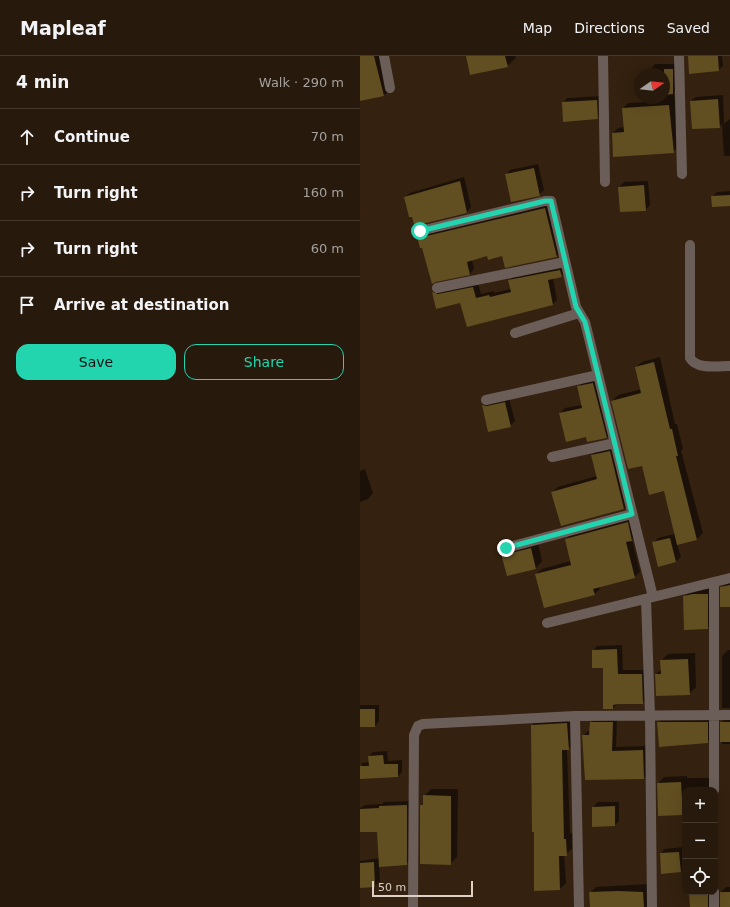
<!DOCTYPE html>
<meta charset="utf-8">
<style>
body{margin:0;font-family:"DejaVu Sans",sans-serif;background:#332619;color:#f1f3f6}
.controls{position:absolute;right:12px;bottom:12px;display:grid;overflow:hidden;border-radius:8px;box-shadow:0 4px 16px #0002}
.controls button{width:36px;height:36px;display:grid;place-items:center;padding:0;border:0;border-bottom:1px solid #43382c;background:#27190b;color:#f1f3f6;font:20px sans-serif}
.compass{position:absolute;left:274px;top:12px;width:36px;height:36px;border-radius:50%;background:#27190b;box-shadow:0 4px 16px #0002;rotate:76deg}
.scale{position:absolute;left:12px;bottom:10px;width:101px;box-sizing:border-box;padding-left:4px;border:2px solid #ddd1c6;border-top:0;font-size:11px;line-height:14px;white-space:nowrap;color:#ddd1c6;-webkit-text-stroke:3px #34210f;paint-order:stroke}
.stop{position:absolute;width:12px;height:12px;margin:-9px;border:3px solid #22d5af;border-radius:50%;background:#fff}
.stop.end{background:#22d5af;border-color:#fff;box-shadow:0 1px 4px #0008}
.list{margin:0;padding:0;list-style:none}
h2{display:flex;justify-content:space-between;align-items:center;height:52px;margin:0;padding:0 16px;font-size:17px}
h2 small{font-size:13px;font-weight:400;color:#a4a09d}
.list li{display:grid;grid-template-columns:26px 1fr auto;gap:12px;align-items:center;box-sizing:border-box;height:56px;padding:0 16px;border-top:1px solid #43382c}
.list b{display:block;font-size:15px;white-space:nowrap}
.list em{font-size:13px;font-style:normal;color:#a4a09d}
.actions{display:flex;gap:8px;padding:12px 16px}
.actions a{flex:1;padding:9px 0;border:1px solid #22d5af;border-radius:12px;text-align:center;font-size:14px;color:#22d5af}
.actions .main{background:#22d5af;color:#111}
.icon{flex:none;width:22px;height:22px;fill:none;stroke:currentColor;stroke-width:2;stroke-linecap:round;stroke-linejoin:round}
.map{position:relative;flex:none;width:370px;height:851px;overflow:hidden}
header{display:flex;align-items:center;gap:24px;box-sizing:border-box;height:56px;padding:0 20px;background:#27190b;border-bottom:1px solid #43382c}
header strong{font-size:19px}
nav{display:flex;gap:22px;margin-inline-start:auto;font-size:14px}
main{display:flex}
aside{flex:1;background:#27190b}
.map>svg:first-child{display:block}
.shadow{fill:#0007}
.building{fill:#614e21}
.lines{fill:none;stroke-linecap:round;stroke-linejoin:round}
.street{stroke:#6b5e59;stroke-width:10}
.route{stroke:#22d5af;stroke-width:5}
</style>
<header>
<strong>Mapleaf</strong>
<nav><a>Map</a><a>Directions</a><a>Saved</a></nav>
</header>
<main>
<aside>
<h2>4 min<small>Walk · 290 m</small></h2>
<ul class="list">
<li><svg class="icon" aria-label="ahead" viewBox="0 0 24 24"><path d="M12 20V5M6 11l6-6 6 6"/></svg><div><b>Continue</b></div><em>70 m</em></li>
<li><svg class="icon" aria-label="right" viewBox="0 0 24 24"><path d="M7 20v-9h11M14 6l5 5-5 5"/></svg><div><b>Turn right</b></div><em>160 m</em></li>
<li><svg class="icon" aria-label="right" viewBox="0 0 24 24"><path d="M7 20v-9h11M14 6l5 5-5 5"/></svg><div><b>Turn right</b></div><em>60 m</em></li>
<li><svg class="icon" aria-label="arrive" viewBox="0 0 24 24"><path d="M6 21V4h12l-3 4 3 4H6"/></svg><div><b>Arrive at destination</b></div></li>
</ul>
<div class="actions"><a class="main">Save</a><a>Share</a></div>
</aside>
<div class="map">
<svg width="370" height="851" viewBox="0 0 370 851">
<rect width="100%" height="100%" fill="#34210f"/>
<path class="shadow" d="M0 0H19L29 35 24 39 0 44Z
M107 0H155L156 2 147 10Z
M329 0H362L363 10 358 14Z
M295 8H318V32L314 36 319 90 313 96 254 99 253 77 258 72 264 71 263 52 268 47 291 46V42H304V18H290V14Z
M363 39 364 68 370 63V100H364L362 68 359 71 331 45 336 41Z
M241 40 242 58 237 62 203 47 207 42Z
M178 108 184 134 179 139 146 119 150 114Z
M104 121 111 151 107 156 45 141 50 137Z
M288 125 290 149 285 154 259 131 264 126Z
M370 135V149L352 141 357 136Z
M189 148 201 195 197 200 146 210 143 199H128L112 204 114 213 110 218 63 191H61L58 181 63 176Z
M205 210 206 216 201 220 193 222 197 244 193 248 101 246 73 237 78 232 118 227 121 238 134 235V237L151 233 149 225 154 220Z
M300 301 315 368H317L323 393 321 395 343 477 337 483 317 488 321 501 316 505 299 510 293 487 298 482 315 478 305 434 282 409 252 345 258 339 282 333 276 311 282 306Z
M238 323 251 377 247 381 227 380 200 357 205 352 222 349 218 331 223 326Z
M149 342 155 365 150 370 129 375 123 349 127 345Z
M256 390 269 447 264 453 192 436 198 431 237 420 232 399 237 394Z
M5 413 13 437 8 443 0 446V415Z
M273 461 277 478 272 483 280 516 274 521 239 530 240 533 234 538 176 518 182 513 211 505 206 483 211 478Z
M178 486 182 505 176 512 147 519 141 495 147 488Z
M370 526V550L362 531Z
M354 531V566L347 572 324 541 331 534Z
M262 589 263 614H286L287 642 282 647 257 648 253 652 244 610 233 595 237 590Z
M368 594H370V652H362V600Z
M335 597 336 631 329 638 296 618 302 613 301 605 308 598Z
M0 649H19V665L15 670H0Z
M367 660H370V688H362V666Z
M352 661V681L347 686 298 666 303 662Z
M212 662 215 688 207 693 210 777H212V793L204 799 206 827 200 833 175 834 172 669 177 663Z
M235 662H257L256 691 287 690 288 718 284 722 223 680 228 675H231V667Z
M27 695 28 705 42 704V716L38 720 0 722 2 707 10 706 9 700 13 696Z
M327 720V722H353V734H325V755L323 758 298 727 304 721Z
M71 733H98L97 801 90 808 61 750 64 747V740Z
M51 745V804L46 808 19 810 20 826 15 830 0 831V805L20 802 18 775H0V752L5 749 22 748 24 746Z
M238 746H259V765L255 769 233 751Z
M325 791V815L302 817 301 797 305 793Z
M355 807 356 824 355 826Z
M289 828 290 851H231L230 837 236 831Z
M366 831H370V851H361V836Z
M330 836H352L355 851H331Z"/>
<path class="building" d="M0 0H14L24 40 0 45Z
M106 0H145L148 11 110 19Z
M328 0H358L359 15 329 18Z
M304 13H313V38L304 39Z
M358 43 360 72 332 73 330 45Z
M237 44 238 63 203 66 202 46Z
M309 49 314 97 253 101 252 77 264 76 262 52Z
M174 112 180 140 151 146 145 118Z
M100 125 107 157 58 169 55 172 52 161H49L44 141Z
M284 129 286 155 260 156 258 131Z
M370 139V150L352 151 351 140Z
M185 152 197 201 145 212 142 200 128 204 127 200 107 206 110 219 76 226 72 228 62 192H60L57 181H62Z
M200 214 202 221 188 224 193 249 107 271 100 247 76 253 72 236 78 238 113 231 116 242 129 239 130 241 151 236 148 224Z
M294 306 310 373H312L318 400H316L337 484 317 489 304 435 289 439 282 410 268 413 251 345 281 337 275 311Z
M233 327 247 382 227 386 226 381 206 386 199 357 222 352 217 330Z
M145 346 151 371 128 376 122 349 127 350Z
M250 395 264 453 201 470 191 436 237 423 231 399Z
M268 466 272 485 266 486 275 522 233 533 235 539 184 552 175 518 211 509 205 483Z
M310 482 316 506 298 511 292 486Z
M171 492 176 513 147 520 140 494 144 498H147Z
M370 529V551H360V531Z
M333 538H348V573L324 574 323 540Z
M257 593 258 618H282L283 648H258L253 649V653H243V612H232V594Z
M328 603 330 639 296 640 295 618H301L300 604Z
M0 653H15V671H0Z
M230 666H253L252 695 283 694 284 723 225 724 222 679H229Z
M297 666H348V687L299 691Z
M360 666H370V686H360Z
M207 667 209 694H202L204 783H206L207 800H199L200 834 174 835V776H172L171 669Z
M23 699 24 708H38V721L0 723V710H9L8 700Z
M321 726 323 759 298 760 297 727Z
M63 739 91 740V809L60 808V749H63Z
M47 749V809L19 811 17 776H0V753L19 752V750Z
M255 750V770L232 771V751Z
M319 796 321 816 301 818 300 797Z
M14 806 15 831 0 832V807Z
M258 835 283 836 284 851H230L229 836Z
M329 836H348V851H330Z
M360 836H370V851H360Z"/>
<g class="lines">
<path class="street" d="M24 0 30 32
M243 0 245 126
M319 0 322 118
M60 175 185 145H191L216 251 225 266 293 541
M330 189V302C337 314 358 310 370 310
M77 232 205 206
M155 277 219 257
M126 344 238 319
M192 401 255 387
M146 492 272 458
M286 543 290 659 292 851
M187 567 370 522
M215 660 219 851
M354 734V526
M354 836V851
M53 851 54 679 58 670 63 668 215 660 370 659"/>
</g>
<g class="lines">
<path class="route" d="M60 175 185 145H191L216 251 225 266 272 458 146 492"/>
</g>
</svg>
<div class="controls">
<button>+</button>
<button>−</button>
<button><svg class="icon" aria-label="locate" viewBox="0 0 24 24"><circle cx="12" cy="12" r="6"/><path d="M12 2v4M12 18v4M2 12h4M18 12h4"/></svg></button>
</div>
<svg class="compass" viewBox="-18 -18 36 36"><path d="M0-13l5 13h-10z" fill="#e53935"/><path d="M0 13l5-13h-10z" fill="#a4a09d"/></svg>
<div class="scale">50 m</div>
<div class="stop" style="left:60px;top:175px"></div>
<div class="stop end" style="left:146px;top:492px"></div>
</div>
</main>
